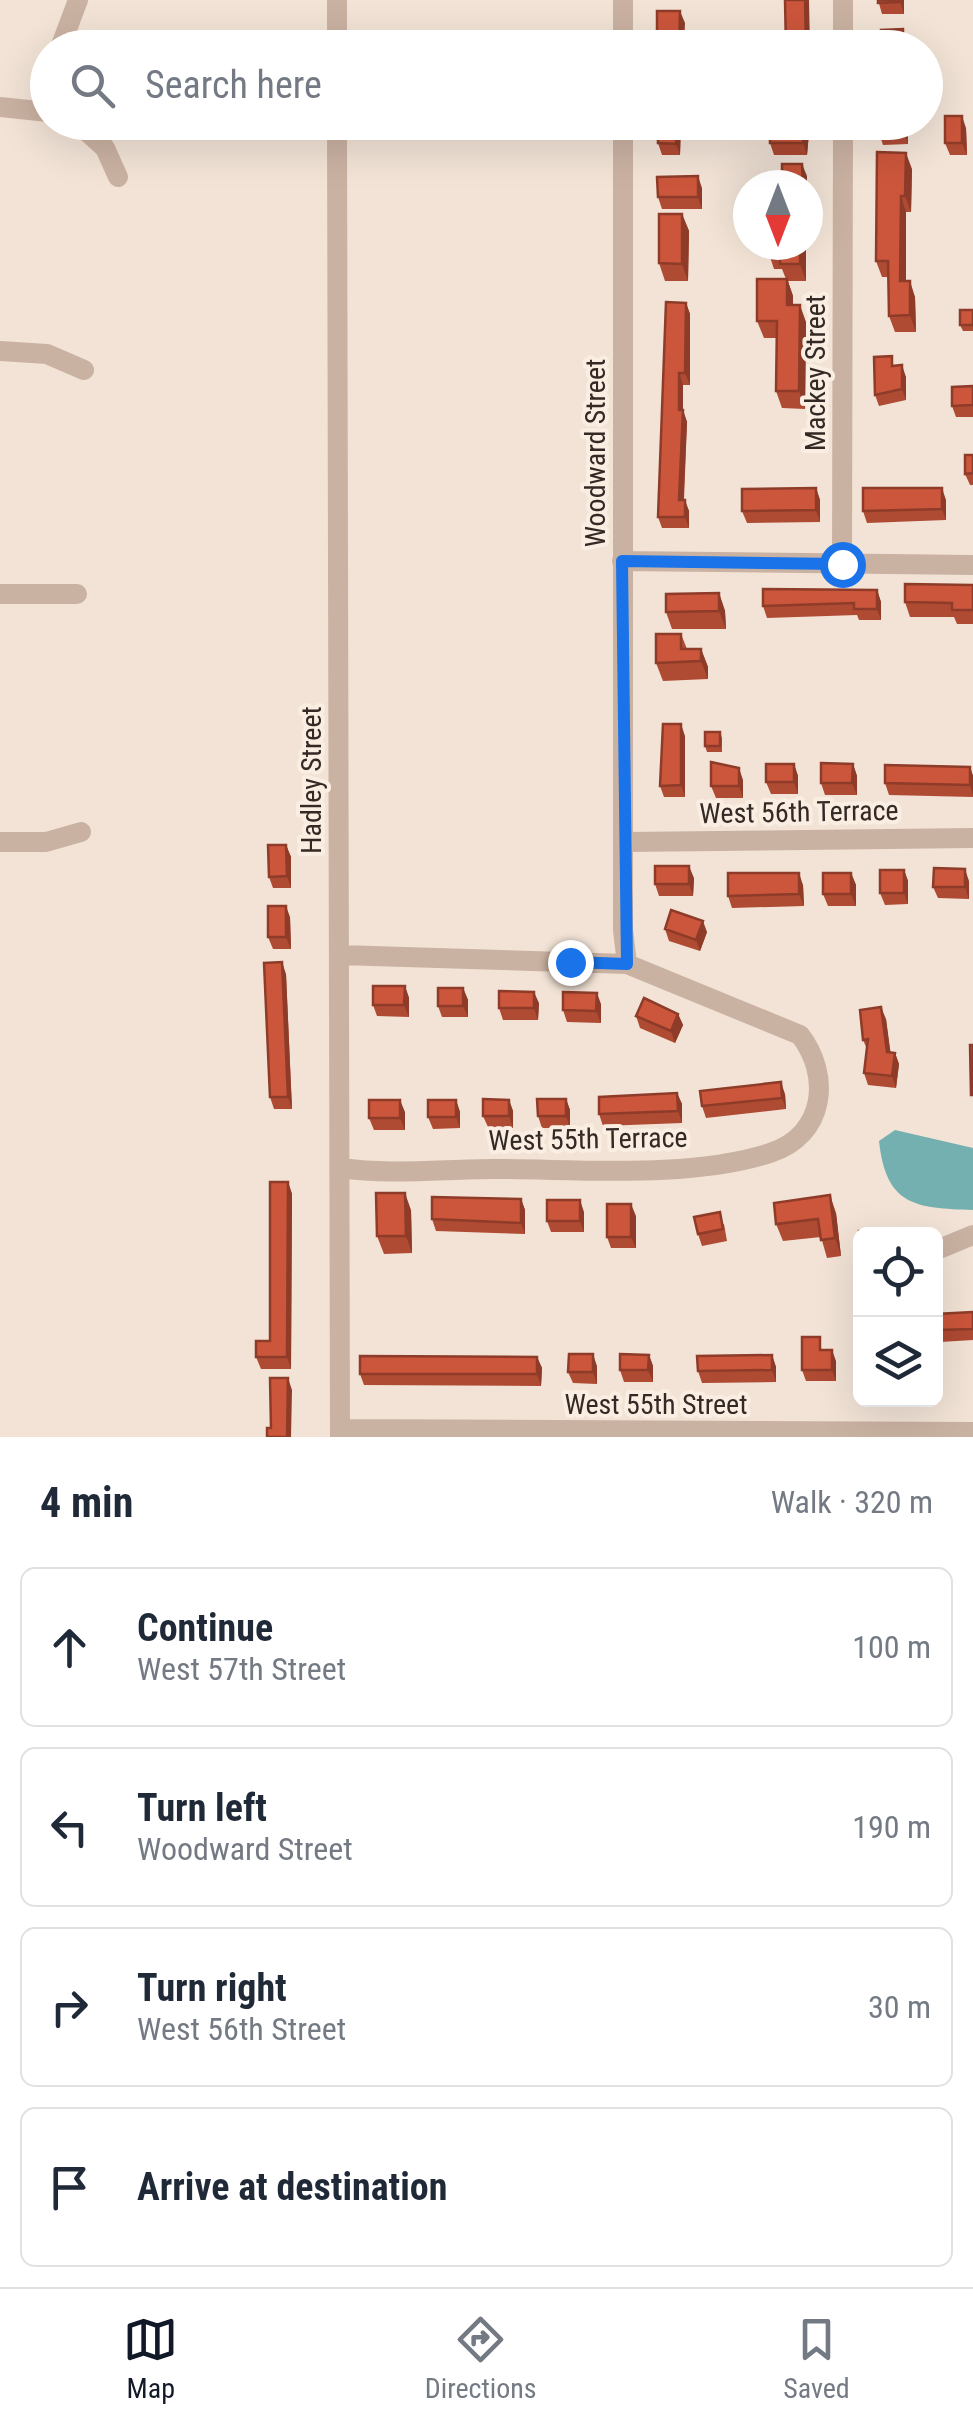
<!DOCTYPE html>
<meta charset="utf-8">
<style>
body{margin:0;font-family:"Roboto Condensed",sans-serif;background:#f6f6f7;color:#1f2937}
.controls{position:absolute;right:30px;bottom:30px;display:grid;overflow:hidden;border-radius:15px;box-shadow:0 10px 40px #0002}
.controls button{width:90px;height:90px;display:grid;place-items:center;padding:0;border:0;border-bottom:2px solid #e0e1e3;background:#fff;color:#1f2937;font:50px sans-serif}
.compass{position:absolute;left:733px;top:170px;width:90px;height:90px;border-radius:50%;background:#fff;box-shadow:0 10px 40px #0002;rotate:180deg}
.stop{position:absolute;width:30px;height:30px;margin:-22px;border:8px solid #1a73e8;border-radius:50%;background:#fff}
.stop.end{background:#1a73e8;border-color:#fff;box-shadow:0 2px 10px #0008}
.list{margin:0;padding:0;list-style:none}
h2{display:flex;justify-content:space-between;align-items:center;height:130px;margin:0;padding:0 40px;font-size:42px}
h2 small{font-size:32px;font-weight:400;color:#747a83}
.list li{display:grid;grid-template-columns:65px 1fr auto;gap:30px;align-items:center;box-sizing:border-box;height:160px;margin:0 20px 20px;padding:0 20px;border:2px solid #e0e1e3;border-radius:15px}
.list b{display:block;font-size:38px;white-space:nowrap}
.list p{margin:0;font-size:32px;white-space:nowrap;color:#747a83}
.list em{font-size:32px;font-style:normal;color:#747a83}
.icon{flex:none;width:55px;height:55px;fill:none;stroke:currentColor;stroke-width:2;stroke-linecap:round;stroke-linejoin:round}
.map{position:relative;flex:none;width:973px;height:1437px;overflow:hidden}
.search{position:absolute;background:#fff;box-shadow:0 10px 40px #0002;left:30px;right:30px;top:30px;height:110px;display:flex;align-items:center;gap:25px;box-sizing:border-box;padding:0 35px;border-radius:55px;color:#747a83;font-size:38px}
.sheet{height:850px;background:#fff}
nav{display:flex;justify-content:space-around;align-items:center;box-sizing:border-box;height:140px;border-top:2px solid #e0e1e3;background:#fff;font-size:28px;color:#747a83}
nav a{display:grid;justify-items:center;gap:5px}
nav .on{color:#111827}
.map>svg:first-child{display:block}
.water{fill:#74b0af}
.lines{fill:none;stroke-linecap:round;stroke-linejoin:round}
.minor{stroke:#cab2a2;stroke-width:20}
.wall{fill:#af4a33}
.shaded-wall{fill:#8e3c29}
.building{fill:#cb563b;stroke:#8e3c29;stroke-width:2.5}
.route{stroke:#1a73e8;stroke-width:12}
.labels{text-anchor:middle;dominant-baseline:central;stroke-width:8;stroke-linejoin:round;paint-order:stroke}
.street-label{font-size:28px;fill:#342925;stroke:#faeee2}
</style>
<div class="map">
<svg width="973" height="1437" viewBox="0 0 973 1437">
<rect width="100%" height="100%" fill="#f2e3d6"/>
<path class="water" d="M895 1130 973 1148V1210C915 1208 886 1206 879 1141Z"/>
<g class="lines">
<path class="minor" d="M60 48 78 0
M337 48V0
M623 48V0
M843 48V0
M0 107 48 112
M40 109 48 78
M76 122 105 148 118 177
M337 122 340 1437
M623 122V930L627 964
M0 351 47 354 84 370
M622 561 973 565
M842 564 843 122
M0 594H77
M0 842H46L81 832
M625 842 973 838
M340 955 627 964 800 1035C831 1075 826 1135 770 1153 689 1179 580 1169 494 1169 444 1169 391 1175 340 1168
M939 1249 973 1235
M340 1429 973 1432"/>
</g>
<path class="wall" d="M878 0H904V14H882Z
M681 122 680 155H662L658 143Z
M810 122 807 155H774L770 143 785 124Z
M879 122H907L908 144 883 145 879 133Z
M966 128 967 155H950L945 143Z
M912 169 911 212H906V281L915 297 916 332H895L889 316V277H882L876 261Z
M702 188V209H662L658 197Z
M682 214 689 231 688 281H665L659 263Z
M806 245V281H788L793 296V305L806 322 805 409 782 408 776 391 777 338H764L757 321 786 279 782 269H774L768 251Z
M686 303 690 314V385H683V410L687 422 684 500 689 511V528H662L658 517Z
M973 310V331H963L960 325Z
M895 365 906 377V400L879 406 875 395Z
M973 386V417H956L952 406Z
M973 455V485H970L965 474Z
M816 488 820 500V522L747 523 742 511Z
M946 500V520L867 523 863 511Z
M973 585V624H957L954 617H910L905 602Z
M877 590 881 602V620H859L857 615 767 618 763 606Z
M719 593 725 611 726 629H672L666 612Z
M681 634 687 649H701L708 667V679L663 681 656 663Z
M720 732 722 738V752H707L705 746Z
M685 736V797H664L660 786Z
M794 764 798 776V794H771L766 782Z
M853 764 857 776V795H825L821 783Z
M970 767 973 776V797L889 795 885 783Z
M743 780V798H716L711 786Z
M286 845 291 857V888H273L269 877Z
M904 870 908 881V904L885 905 880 893Z
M851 873 856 885V906H828L823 894Z
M694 878 693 896H659L655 884Z
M969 881V899L938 898 933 887Z
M803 885 804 906 732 908 728 896Z
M290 917 291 949H273L268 937Z
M665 929 707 932 700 951 669 941Z
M286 974 292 1109H274L270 1097Z
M405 986 409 998V1017L377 1016 373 1005Z
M463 988 468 1000V1017H442L438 1006Z
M539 1003 538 1020H503L499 1008Z
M601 1004V1023L567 1022 563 1010Z
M678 1014 683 1025 675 1043 640 1028 636 1016Z
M886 1019 890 1052 895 1053 899 1064 896 1088 868 1085 864 1073 867 1049 863 1040Z
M677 1093 682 1104V1123L603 1126 599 1114Z
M785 1094 786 1109 706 1118 702 1106Z
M566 1099 570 1110V1128H542L538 1116Z
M456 1100 460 1112V1128L433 1129 428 1117Z
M509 1100 513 1111V1128L488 1127 483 1116Z
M405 1112V1130H374L369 1118Z
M288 1182 292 1194 291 1369H261L256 1357 270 1341Z
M521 1199 525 1210V1234L436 1231 432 1219Z
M411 1210 412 1253 384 1254 377 1236Z
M584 1212V1232H551L547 1221Z
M836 1213 841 1256 827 1258 821 1237 783 1241 776 1224Z
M636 1216V1248H611L607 1237Z
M724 1224 727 1241 702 1246 698 1234Z
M973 1312V1340L940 1342 936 1330Z
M649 1355 653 1366V1382H624L620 1370Z
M772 1355 776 1367V1382L702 1383 698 1371Z
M537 1357 542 1368 541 1386 364 1385 360 1374Z
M836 1361V1381H806L802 1370Z
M597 1366V1384L573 1383 568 1372Z"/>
<path class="shaded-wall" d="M805 0H809L810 48H806Z
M900 0H904V14L900 2Z
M680 11 685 23 684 48H679Z
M903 29 907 41V48H903Z
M962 116 966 128 967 155 962 143Z
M677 122H681L680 155 676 144Z
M805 122H810L807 155 803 143Z
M903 122H907L908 144 904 133Z
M906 153 912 169 911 212 905 196Z
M802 164 807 176V185H803Z
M698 176 702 188V209L698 197Z
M901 196 906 212V297L900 281Z
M682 214 689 231 688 281 682 264Z
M800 245H806V281L800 264Z
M787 279 793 296V322L787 305Z
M910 281 915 297 916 332 910 315Z
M686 303 690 314V385L685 373Z
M800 305 806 322 805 409 799 391Z
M902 365 906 377V400L902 389Z
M679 373 683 385V410L687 422 683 511 679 500Z
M816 488 820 500V522L816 510Z
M942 488 946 500V520L942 509Z
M685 500 689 511V528L685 517Z
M877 590 881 602V620L877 609Z
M719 593 725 611 726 629 719 611Z
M701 649 708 667V679L701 661Z
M681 724 685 736V797L681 785Z
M794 764 798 776V794L794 782Z
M853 764 857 776V795L852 783Z
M970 767 973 776V795L970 785Z
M739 768 743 780V798L739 786Z
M286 845 291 857V888L287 876Z
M689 866 694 878 693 896 689 884Z
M965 869 969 881V899L965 887Z
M904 870 908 881V904L904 893Z
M799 873 803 885 804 906 799 894Z
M851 873 856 885V906L851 894Z
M286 906 290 917 291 949 286 937Z
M703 921 707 932 700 951 696 940Z
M282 962 286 974 292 1109 288 1097Z
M405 986 409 998V1017L404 1005Z
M463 988 468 1000V1017L463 1006Z
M534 992 539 1003 538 1020 534 1008Z
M597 993 601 1004V1023L596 1011Z
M881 1007 886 1019 892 1063 887 1052Z
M678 1014 683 1025 675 1043 671 1031Z
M895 1053 899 1064 896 1088 892 1076Z
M781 1082 785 1094 786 1109 782 1098Z
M677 1093 682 1104V1123L678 1111Z
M566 1099 570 1110V1128L566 1116Z
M400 1100 405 1112V1130L400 1118Z
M456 1100 460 1112V1128L456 1117Z
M509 1100 513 1111V1128L509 1116Z
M288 1182 292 1194 291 1369 287 1357Z
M405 1193 411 1210 412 1253 406 1236Z
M830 1195 836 1213 841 1256 835 1238Z
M521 1199 525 1210V1234L521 1223Z
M580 1200 584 1212V1232L580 1221Z
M631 1204 636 1216V1248L631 1237Z
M832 1350 836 1361V1381L832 1370Z
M593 1354 597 1366V1384L593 1372Z
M649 1355 653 1366V1382L648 1370Z
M772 1355 776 1367V1382L772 1370Z
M537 1357 542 1368 541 1386 537 1374Z
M288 1378 292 1390 291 1437H287Z"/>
<path class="building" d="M785 0H805L806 48H786Z
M878 0H900V2L878 3Z
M657 11H680L679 48H657Z
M903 29V48H881V30Z
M945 116H962V143H945Z
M658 122H677L676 144 658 143Z
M785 122H805L803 143H770V124H785Z
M879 122H903L904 133H879Z
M877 152 906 153 905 196H901L900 281H910V315L889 316 888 261H876Z
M782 164H802L803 185H782Z
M698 176V197H658L657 177Z
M659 214H682V264L659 263Z
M768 245H800V264H780V251H768Z
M757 279H787V305H800L799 391H776L777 321H757Z
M666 302 686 303 685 373H679V410H683L679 500H685V517H658Z
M960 310H973V325H960Z
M892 356V366L902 365V389L875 395 874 357Z
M973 386V405L952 406V387Z
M965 455H973V473L965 474Z
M816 488V510L742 511V489Z
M863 488H942V509L863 511Z
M905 584 973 585V610H952V603L905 602Z
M763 589 877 590V609H854V603L763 606Z
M719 593V611L666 612V594Z
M656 634H681V649H701V661L656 663Z
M663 724H681V785L660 786Z
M705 732H720V746H705Z
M711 762 739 768V786H711Z
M821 763 853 764 852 783H821Z
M766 764H794V782H766Z
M885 765 970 767V785L885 783Z
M268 845H286L287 876 269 877Z
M655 866H689V884H655Z
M934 868 965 869V887H933Z
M880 870H904V893H880Z
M728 873H799V894L728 896Z
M823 873H851V894H823Z
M268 906H286V937H268Z
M671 910 703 921 696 940 665 929Z
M282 962 288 1097H270L264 963Z
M373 986H405L404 1005H373Z
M438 988H463V1006H438Z
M499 991 534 992V1008H499Z
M563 992 597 993 596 1011 563 1010Z
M644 998 678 1014 671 1031 636 1016Z
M881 1007 887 1052 895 1053 892 1076 864 1073 868 1039 863 1040 860 1010Z
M970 1045H973V1095H971Z
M781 1082 782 1098 702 1106 700 1091Z
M677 1093 678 1111 599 1114V1097Z
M483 1099 509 1100V1116H483Z
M537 1099H566V1116H538Z
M369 1100H400V1118H369Z
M428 1100H456V1117H428Z
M270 1182H288L287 1357H256V1341H270Z
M376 1193H405L406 1236H377Z
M830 1195 835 1238 821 1240 818 1219 776 1224 774 1203Z
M432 1197 521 1199V1223L432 1219Z
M547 1200H580V1221H547Z
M607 1204H631V1237H607Z
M720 1212 723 1229 698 1234 694 1217Z
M859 1231H883V1234H860V1266H859Z
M973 1312V1329L936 1330V1314Z
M802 1337H820V1350H832V1370H802Z
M859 1350H860V1370L856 1369Z
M569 1354H593V1372H568Z
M620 1354 649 1355 648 1370H620Z
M772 1355V1370L698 1371 697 1356Z
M360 1356 537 1357V1374H360Z
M270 1378H288L287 1437H267V1428H271Z"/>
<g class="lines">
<path class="route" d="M570 962 627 964 622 561 842 564"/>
</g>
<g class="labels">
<g class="street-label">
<text transform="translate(815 373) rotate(-90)">Mackey Street</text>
<text transform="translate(595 453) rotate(-90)">Woodward Street</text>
<text transform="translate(311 780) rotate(-90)">Hadley Street</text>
<text transform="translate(799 812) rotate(-1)">West 56th Terrace</text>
<text transform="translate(588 1139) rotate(-1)">West 55th Terrace</text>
<text x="656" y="1404">West 55th Street</text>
</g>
</g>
</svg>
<div class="controls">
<button><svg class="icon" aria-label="locate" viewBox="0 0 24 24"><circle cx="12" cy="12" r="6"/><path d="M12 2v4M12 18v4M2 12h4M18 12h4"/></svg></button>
<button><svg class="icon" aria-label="layers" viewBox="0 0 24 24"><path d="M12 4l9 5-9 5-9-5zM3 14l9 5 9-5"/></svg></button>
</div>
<svg class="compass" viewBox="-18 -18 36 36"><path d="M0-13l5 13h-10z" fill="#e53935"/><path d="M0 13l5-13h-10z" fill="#747a83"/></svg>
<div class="stop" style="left:842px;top:564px"></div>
<div class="stop end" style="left:570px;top:962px"></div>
<div class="search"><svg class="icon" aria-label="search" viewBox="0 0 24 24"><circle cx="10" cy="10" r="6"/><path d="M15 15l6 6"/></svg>Search here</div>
</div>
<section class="sheet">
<h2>4 min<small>Walk · 320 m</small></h2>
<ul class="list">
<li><svg class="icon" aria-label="ahead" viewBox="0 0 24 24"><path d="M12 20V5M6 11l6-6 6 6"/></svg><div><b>Continue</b><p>West 57th Street</p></div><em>100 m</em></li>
<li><svg class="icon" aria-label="left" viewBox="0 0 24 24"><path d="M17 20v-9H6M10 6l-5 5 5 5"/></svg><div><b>Turn left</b><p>Woodward Street</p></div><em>190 m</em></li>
<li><svg class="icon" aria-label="right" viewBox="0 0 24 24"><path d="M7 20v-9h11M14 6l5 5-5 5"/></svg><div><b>Turn right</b><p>West 56th Street</p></div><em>30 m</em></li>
<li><svg class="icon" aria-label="arrive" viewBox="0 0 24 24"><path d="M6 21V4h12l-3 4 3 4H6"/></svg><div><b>Arrive at destination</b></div></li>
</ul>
</section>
<nav>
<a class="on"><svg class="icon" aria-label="map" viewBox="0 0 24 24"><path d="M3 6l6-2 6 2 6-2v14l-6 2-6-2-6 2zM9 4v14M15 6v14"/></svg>Map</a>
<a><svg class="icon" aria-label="directions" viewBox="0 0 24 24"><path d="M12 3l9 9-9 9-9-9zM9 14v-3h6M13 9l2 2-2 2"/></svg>Directions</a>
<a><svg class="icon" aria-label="saved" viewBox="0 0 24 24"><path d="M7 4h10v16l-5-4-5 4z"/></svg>Saved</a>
</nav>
